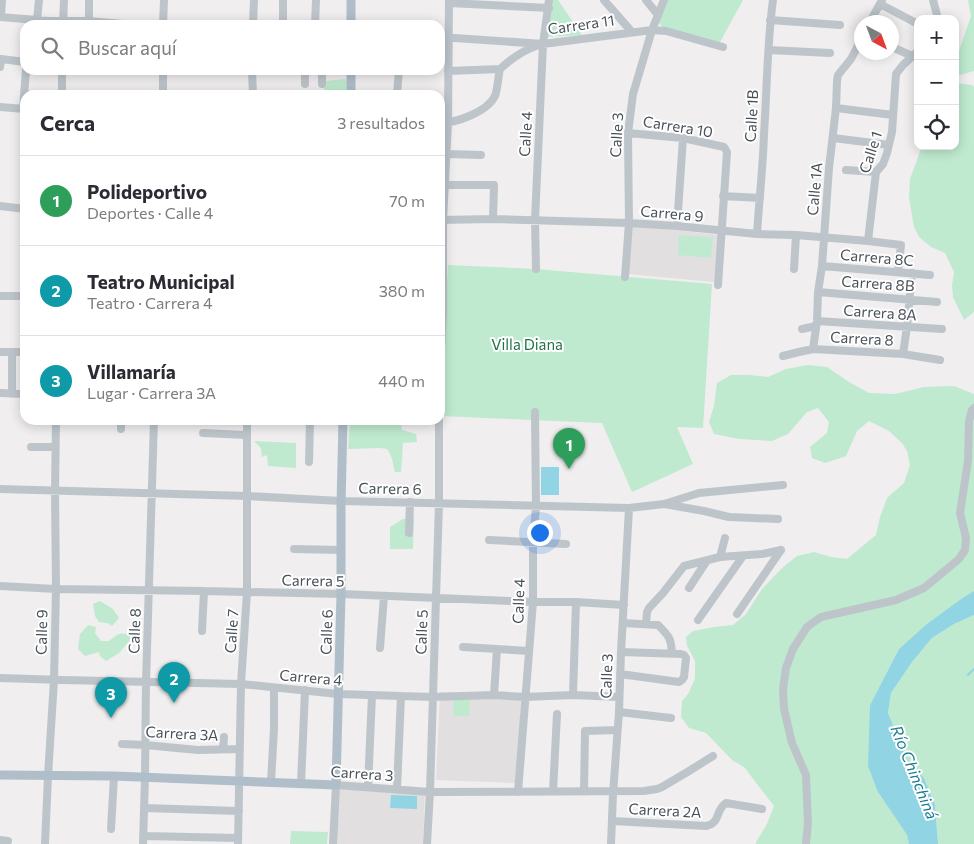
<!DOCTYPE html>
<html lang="es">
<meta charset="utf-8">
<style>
body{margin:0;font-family:Commissioner,sans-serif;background:#f2f2f3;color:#2b2b33}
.controls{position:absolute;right:15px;top:15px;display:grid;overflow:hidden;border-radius:10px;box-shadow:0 2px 12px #0003}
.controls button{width:45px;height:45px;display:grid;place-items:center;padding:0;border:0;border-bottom:1px solid #e1e1e2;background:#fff;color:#2b2b33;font:25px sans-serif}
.compass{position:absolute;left:854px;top:15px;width:45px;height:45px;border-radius:50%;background:#fff;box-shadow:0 2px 12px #0003;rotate:139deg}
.you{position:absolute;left:539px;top:532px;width:18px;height:18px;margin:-12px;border:4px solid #fff;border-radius:50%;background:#1a73e8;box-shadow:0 0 0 8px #1a73e833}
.badge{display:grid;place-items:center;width:32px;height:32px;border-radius:50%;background:#2563eb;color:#fff;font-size:16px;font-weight:700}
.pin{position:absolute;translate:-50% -41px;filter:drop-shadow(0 1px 2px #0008)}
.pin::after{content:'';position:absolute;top:26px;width:18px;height:15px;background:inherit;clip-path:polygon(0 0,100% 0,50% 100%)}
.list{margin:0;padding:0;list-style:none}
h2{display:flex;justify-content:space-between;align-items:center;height:65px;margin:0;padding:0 20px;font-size:21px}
h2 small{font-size:16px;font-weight:400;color:#7c7c81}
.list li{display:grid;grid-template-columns:32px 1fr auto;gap:15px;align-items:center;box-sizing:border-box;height:90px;padding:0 20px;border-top:1px solid #e1e1e2}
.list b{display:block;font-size:19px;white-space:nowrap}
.list p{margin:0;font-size:16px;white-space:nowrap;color:#7c7c81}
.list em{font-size:16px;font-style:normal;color:#7c7c81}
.icon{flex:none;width:28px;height:28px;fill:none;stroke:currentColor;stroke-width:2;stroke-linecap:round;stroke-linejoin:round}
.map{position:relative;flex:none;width:974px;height:844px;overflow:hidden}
.search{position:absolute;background:#fff;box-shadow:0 2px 12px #0003;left:20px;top:20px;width:425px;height:55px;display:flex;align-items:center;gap:12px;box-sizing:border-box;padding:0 18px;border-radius:15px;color:#7c7c81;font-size:19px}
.panel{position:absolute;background:#fff;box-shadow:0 2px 12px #0003;left:20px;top:90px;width:425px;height:335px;border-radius:15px}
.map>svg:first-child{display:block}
.education{fill:#e1dfdf}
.green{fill:#bfeacf}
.water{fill:#91d4e3}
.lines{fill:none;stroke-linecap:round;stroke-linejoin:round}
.stream{stroke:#91d4e3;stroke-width:2}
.minor{stroke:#bdc5cb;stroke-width:8}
.major{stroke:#b0beca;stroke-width:9}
.labels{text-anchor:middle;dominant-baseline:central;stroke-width:4;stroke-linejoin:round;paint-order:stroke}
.street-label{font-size:15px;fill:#485159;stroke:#fff}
.park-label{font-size:15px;fill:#1f7347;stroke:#fff}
.water-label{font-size:16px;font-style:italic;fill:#197d93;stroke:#fff}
</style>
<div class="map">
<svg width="974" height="844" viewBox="0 0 974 844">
<rect width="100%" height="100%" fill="#f0eeee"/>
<path class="education" d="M631 225 719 235 714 282 627 274Z
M440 692 521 694 518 783 436 780Z
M338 789 425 792 423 844H336Z"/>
<path class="green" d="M551 0H558L582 35 546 37Z
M665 0H743L719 44 662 27 657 20Z
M968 0H974V71L960 75 955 74V54L959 51 971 16Z
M345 79 347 83 346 91 324 93 325 81Z
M956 83 972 85 974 87V312L964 320 953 297 952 285 954 272 945 253 931 247 919 237 914 227 909 198 910 179 922 146H955V84Z
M679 235 713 238 711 258 678 255Z
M448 265 536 269 712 284 703 428 677 427 693 464 632 492 602 423 440 416Z
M808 365 827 367 849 382 869 393 895 394 924 387 954 386 974 394V591L964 597 899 649 870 705 878 792 907 835 909 844H756V842L767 824 774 806 744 767 732 760 706 733 689 728 681 717 682 701 688 694 695 679V661L687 646 686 637 693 631 714 627 733 625 746 614 762 589 782 568 797 556 814 552 831 557 847 559 876 535 880 517 887 498 904 483 910 465 907 451 902 443 889 431 869 421 857 431 846 456 825 463 812 458 810 447 827 433 829 422 818 408 807 412 788 434 772 441 739 439 714 434 709 422 714 406 717 383 731 375H750L768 377 786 369Z
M350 420H400L402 430 416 434 417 442 403 443 401 472H395C393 464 392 455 387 449L380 448 348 449Z
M254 441 296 443V468L268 466 267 455 262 457 261 448Z
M414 518 413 549H390V527L403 519Z
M100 601 113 609 119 618 112 626 107 623 99 622 95 616 93 604Z
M974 615V844H938L935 805 924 778 907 759 888 713 891 693 912 662 932 638 954 624Z
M88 625 96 627 95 633 101 641H109C119 633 121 631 133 637L119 653 106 661 100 656 99 652 85 656 78 649 80 634Z
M454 694 470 695 469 716H453Z
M291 831 328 832 327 844H290Z"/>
<path class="water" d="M541 467H559V495H541Z
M974 591V615L954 624 932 638 912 662 891 693 888 713 907 759 924 778 935 805 938 844H909L907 835 878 792 868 766 870 705 899 649 927 624 964 597Z
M391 795 417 796V809L390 808Z"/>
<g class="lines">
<path class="stream" d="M968 675 974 669"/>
<path class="minor" d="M89 0V21
M604 0 631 31
M646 0 658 15
M933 0 937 15 936 19
M449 3 549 8
M880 4 918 24
M0 17 49 21H89L135 25
M1 17 2 0
M37 20 39 0
M770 20 840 25
M870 22 882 0
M63 25 64 0
M163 25 164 0
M253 25 254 0
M283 25V0
M315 25 316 0
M440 37 543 44 652 30 666 31 723 47
M892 47 912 56
M769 50 830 53
M0 67 1 59 25 62
M252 70 253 95
M305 70V84
M448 71 500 69
M322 84V70
M397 94 399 70
M62 95V70
M163 95V70
M0 107 25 109
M23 108 26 70
M836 108 893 115
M440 123C456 123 487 112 495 96 498 88 498 77 500 69 512 58 523 50 539 45
M628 133 683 138 724 147 727 152 718 285
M833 138 889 145
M447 154 481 155
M846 170 876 172
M445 185H494L493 219
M723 196 760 198
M0 206 25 209
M440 220 493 219 629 223 677 226 757 234 796 235 868 241 901 245 898 272
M677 226 683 138
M757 234C759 201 763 168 764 134 767 90 767 44 773 0
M868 241 876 172 883 164 887 153 892 132 896 74 903 65 918 51
M822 266 930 275
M536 269 535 220 543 44 549 0
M794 269 796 235
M625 277 629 223 628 133 633 94 652 30 664 0
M818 292 937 302
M0 296H25
M817 321 942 329
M802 329 816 326
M813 349 817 321 818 292 822 266 829 168 836 108 837 81 838 75 851 59 862 38
M0 352H25
M12 353V394
M903 354 907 327 912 273
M783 356 799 352 813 349 903 354 940 360
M440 365 443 312V220L448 123 449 0
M0 393 25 394
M121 429V420
M203 433 246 435
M31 447H55
M309 462 310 420
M0 489 247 496 341 501 629 508 664 504 704 511 729 517 778 519
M664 504 699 493 783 485
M409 533 410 502
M489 540 566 544
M294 549 340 550
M720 557 725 538
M0 586 56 589 204 591 341 594 533 602H576L624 605
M689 588 706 562
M737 614 781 550
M698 620 743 556
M623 623 658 625C669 636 671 638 672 653
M646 624 647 612 649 608 663 593 684 566 720 557 762 554 781 550
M202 631 204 591
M463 647 529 651
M380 648 384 596
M620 674 679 682 682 680 684 677 686 658 684 655 681 654 621 652
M0 678 63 680 241 684 338 694 401 696 433 697 494 695 525 697 573 695 619 697
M494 695 497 649
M573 695 576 602
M619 712 671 718
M122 744 145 745 198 750 240 749
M223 749 224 737
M271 782 274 729V688
M301 784 305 690
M368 787 372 695
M397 789 401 696
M553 791 557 714
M518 792 533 602V543L536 506 535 412
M584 792 585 731 617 730
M144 808 239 811
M612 821 706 826C721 823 715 810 726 803L762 809
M111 829 114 776
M143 836 238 838
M0 840 8 841
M45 844 48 776 54 680 56 589 55 491 56 420
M143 844 145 777 146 682 154 420
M238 844 241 684 247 592V420
M333 844 336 785 430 792 644 791 657 789 662 787 689 771 713 756
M427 844 430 792 439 503V420
M611 844 613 794 619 712 621 652 629 508
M806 844 808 823 806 775 792 743 784 709 783 689 786 668 793 649 807 627 821 617 896 600 924 588 959 559 965 550 966 538 960 513 968 461 969 421 972 410 974 408"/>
<path class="major" d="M351 25V0
M351 70V95
M0 775 114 776 336 785 341 594V505L343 420"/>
</g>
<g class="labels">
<g class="street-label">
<text transform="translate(581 24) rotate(-8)">Carrera 11</text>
<text transform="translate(751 116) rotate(-87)">Calle 1B</text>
<text transform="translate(678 126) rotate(9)">Carrera 10</text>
<text transform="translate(525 134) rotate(-87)">Calle 4</text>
<text transform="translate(616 135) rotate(-87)">Calle 3</text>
<text transform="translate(870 152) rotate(-72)">Calle 1</text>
<text transform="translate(814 189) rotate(-85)">Calle 1A</text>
<text transform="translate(672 213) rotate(5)">Carrera 9</text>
<text transform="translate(877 257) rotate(5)">Carrera 8C</text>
<text transform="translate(878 283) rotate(4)">Carrera 8B</text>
<text transform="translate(880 312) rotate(4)">Carrera 8A</text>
<text transform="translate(862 338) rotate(3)">Carrera 8</text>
<text transform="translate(390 488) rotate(1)">Carrera 6</text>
<text transform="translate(313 580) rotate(1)">Carrera 5</text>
<text transform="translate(518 601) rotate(-88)">Calle 4</text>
<text transform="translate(134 631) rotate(-88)">Calle 8</text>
<text transform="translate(231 631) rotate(-86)">Calle 7</text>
<text transform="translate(41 632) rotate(-89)">Calle 9</text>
<text transform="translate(326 632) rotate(-88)">Calle 6</text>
<text transform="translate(421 632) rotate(-88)">Calle 5</text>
<text transform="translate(606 676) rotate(-88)">Calle 3</text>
<text transform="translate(311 677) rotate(5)">Carrera 4</text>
<text transform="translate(182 733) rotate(3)">Carrera 3A</text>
<text transform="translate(362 773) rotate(4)">Carrera 3</text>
<text transform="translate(665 810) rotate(3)">Carrera 2A</text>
</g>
<g class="park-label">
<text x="527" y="344">Villa Diana</text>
</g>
<g class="water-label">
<text transform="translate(915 772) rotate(68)">Río Chinchiná</text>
</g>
</g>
</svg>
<div class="controls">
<button>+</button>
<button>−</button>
<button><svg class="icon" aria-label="locate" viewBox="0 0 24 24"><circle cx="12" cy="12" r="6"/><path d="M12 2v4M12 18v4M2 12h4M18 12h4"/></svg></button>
</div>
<svg class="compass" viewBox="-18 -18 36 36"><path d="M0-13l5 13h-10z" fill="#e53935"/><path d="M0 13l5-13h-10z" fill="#7c7c81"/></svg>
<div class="you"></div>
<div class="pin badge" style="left:569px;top:469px;background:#2e9e5b">1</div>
<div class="pin badge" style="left:174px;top:703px;background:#0f9aa8">2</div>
<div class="pin badge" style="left:111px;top:718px;background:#0f9aa8">3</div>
<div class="search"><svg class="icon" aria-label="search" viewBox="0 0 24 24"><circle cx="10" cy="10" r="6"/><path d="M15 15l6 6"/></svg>Buscar aquí</div>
<section class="panel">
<h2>Cerca<small>3 resultados</small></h2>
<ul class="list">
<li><span class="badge" style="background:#2e9e5b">1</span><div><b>Polideportivo</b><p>Deportes · Calle 4</p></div><em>70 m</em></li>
<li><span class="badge" style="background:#0f9aa8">2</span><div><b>Teatro Municipal</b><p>Teatro · Carrera 4</p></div><em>380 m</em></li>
<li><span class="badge" style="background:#0f9aa8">3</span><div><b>Villamaría</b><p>Lugar · Carrera 3A</p></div><em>440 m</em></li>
</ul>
</section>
</div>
